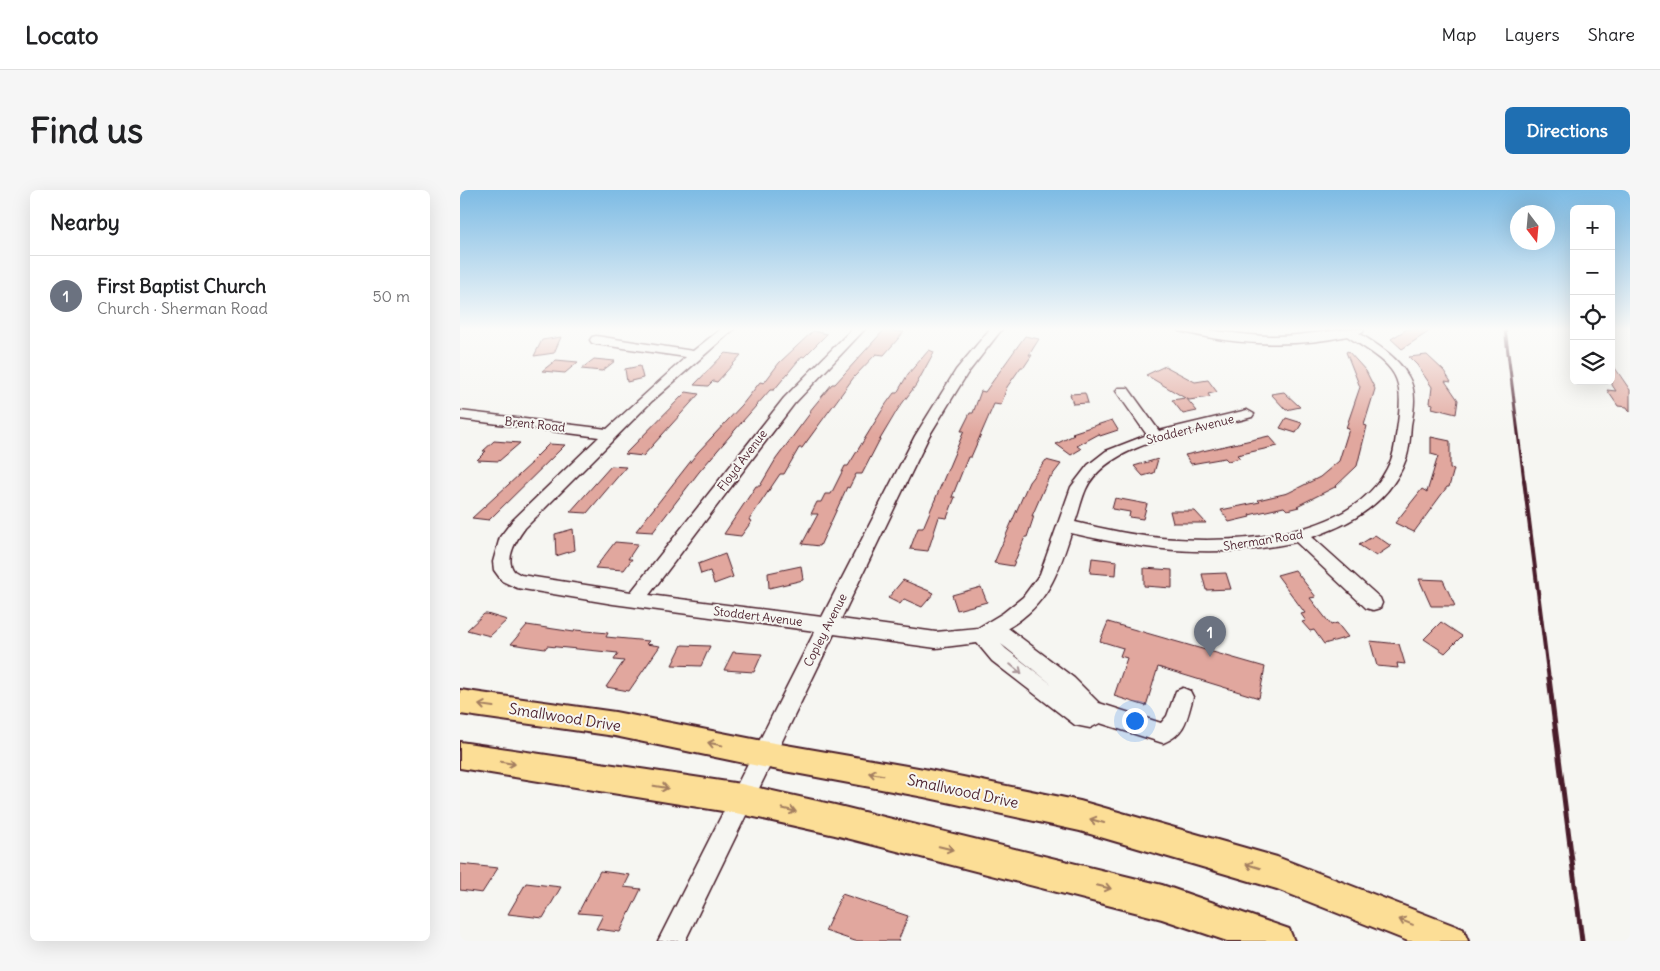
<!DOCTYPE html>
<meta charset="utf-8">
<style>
body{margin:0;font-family:Delius,sans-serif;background:#f6f6f6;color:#202124}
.controls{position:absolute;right:15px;top:15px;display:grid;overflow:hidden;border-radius:8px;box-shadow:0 5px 20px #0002}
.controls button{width:45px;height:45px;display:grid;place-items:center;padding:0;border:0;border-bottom:1px solid #e0e0e0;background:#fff;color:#202124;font:25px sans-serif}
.compass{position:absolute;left:1050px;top:15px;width:45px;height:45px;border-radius:50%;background:#fff;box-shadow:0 5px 20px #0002;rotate:164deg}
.you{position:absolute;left:674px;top:530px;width:18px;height:18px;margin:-12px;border:4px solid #fff;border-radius:50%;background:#1a73e8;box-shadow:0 0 0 8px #1a73e833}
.badge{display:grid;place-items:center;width:32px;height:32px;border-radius:50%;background:#1f6fb2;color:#fff;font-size:16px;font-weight:700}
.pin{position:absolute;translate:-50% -41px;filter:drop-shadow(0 1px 2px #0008)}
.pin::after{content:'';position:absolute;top:26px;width:18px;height:15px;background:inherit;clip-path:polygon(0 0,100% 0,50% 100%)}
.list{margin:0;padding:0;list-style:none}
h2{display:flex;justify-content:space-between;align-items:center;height:65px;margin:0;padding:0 20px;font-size:21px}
h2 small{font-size:16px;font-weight:400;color:#757577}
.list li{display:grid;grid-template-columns:32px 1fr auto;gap:15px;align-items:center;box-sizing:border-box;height:80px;padding:0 20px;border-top:1px solid #e0e0e0}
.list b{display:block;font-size:19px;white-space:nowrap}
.list p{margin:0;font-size:16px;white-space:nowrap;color:#757577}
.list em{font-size:16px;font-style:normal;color:#757577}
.icon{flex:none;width:28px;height:28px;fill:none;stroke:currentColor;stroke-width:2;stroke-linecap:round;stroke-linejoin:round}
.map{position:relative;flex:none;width:1170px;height:751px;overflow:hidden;border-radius:8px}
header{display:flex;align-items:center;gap:30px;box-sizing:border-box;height:70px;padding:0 25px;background:#fff;border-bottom:1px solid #e0e0e0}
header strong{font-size:24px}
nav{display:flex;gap:28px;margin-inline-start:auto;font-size:18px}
.intro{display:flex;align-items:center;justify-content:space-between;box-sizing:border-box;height:120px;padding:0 30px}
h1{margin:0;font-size:35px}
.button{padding:12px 22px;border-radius:8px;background:#1f6fb2;color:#fff;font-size:18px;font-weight:700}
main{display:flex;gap:30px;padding:0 30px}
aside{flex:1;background:#fff;border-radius:8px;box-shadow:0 5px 20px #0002}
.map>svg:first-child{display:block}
.building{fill:#e1a79e;stroke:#4a1f2b}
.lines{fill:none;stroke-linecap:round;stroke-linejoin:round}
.minor-casing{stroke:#4a1f2b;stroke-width:3}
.major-casing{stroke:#4a1f2b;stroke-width:4}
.minor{fill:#f6f6f2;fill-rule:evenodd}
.major{fill:#fcde96;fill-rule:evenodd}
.rail-far2{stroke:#4a1f2b;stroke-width:3}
.rail-far1{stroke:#4a1f2b;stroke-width:4}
.rail{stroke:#4a1f2b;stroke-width:5}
.oneway{stroke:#a99598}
.oneway2{stroke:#a37e60}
.labels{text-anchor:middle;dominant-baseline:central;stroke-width:4;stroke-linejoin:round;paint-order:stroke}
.street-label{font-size:12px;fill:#4a1f2b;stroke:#f6f6f2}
.near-street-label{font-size:15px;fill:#4a1f2b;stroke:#f6f6f2}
</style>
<header>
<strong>Locato</strong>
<nav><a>Map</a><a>Layers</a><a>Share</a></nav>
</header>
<div class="intro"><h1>Find us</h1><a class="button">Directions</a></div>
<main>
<aside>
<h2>Nearby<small></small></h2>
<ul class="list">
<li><span class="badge" style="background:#6b7280">1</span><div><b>First Baptist Church</b><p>Church · Sherman Road</p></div><em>50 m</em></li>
</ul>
</aside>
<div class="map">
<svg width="1170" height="751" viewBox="0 0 1170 751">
<rect width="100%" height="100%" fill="#f6f6f2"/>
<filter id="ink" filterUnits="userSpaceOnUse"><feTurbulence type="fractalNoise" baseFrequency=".02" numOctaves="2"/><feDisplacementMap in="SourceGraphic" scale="10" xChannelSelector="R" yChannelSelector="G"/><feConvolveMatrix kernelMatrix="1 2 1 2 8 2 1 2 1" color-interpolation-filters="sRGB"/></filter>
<g filter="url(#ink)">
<path class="building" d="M947 139H973L942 159 931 149Z
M424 140 444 142 424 165 416 164 394 187 342 258H339L324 284H320L289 330 292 331 281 346 264 344 296 296H300L316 269 351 222H349L372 194H375Z
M353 141 367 144 344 167 342 166 314 200H310L275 240 239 282 193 342 176 341 238 262 282 215 300 192 304 193 319 173Z
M565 146 579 149 569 165H572L564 177H561L547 197 541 215 534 214 511 267H508L492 307H495L487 328 479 327 468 361 450 359 458 338H463L504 241H501L510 223H513L521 201 525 202Z
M101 147 94 163 74 166 82 150Z
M469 160 474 162 456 195 438 219 419 251 402 284H396L389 298 387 297 360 356 342 354 358 324H351L357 312H361L365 304H371L385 276H388L426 214 434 203H437L448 184Z
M888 161 906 181 915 199 904 235 907 236 897 276 875 297 837 316 839 317 827 320 824 317 789 325 790 327 769 332 761 320 800 312 798 310 828 303 860 287 879 271 889 239 886 238 900 197 886 162Z
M265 163 281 165 257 192 253 191 248 196 234 195Z
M967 165 984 181 991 192 985 191 998 210 996 224 972 218 973 214 970 213 972 197 957 175 949 167Z
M134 169 155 171 142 181 121 179Z
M96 170 118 172 105 183 82 181Z
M1153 175 1170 200V222L1167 217 1158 216 1147 200 1156 201 1152 195Z
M180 176 183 188 167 192 165 179Z
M705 176 735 192 748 190 757 202 748 204 750 207 729 210 726 208 737 221 723 224 712 210 725 208 686 185Z
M226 202 239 204 183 266 165 264Z
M824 202 840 217 826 220 811 204Z
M625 203 628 213 613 214 610 204Z
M826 228 842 233 836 243 820 238Z
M652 230 658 240 640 246 639 244 617 256 621 259 611 265 596 254 614 245 612 243Z
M809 246 818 256 777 265 780 268 768 271 765 268 731 274 725 265Z
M971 247 990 251V278L994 279 989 297H987L954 342 935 333 962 299 967 302 978 266 971 264Z
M34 251 60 253 39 271 17 270 26 261H23Z
M89 254 105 255 29 330 12 328 72 273H70Z
M698 269 694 283 683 286 674 276Z
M586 270 601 274 591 287H589L572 326H574L567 347H565L553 376 534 373 569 292Z
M151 276 166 277 127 323 110 322Z
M655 308 687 314 683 329 669 327 670 322 652 319Z
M710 321H735L746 333H713Z
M113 339 115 360 96 366 95 344Z
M915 345 931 356 916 366 899 355Z
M155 352 178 354 168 369H172L164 380 135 378Z
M265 364 273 387 254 394 250 381 241 384 238 374Z
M632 368 657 371 656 385 630 383Z
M341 376 343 390 309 398 308 383Z
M684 378 712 380V398L684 396Z
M835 380 856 407 850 408 871 435 877 433 888 447 864 454 854 440 850 441 842 432 846 431 841 424 845 423 817 385Z
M766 383 771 399 746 400 742 384Z
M959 389 983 390 995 416H971Z
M443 390 474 403 462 417 444 409 440 414 428 408Z
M521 397 527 412 497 420 492 405Z
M24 424H27L47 430 30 446 7 440Z
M648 432 805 477 799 508 698 477 686 516 654 506 667 468 660 466 663 458 640 451Z
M981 432 1002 446 985 463 964 449Z
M67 435 114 442 115 440 148 443 146 447 189 451 186 454 200 456 169 501 146 497 164 471 154 470 158 463 87 456 85 459 51 454Z
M910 451 939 454 945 474 937 473 938 478 917 476Z
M222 455 250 456 241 476 212 475Z
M273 462 302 464 294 482 264 480Z
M0 674 38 678 22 703 0 700Z
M140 681 170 685 164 697 181 699 160 742 136 739 143 725 118 723Z
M66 693 101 697 83 728 48 724Z
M382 704 448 726 438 751H395L365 741Z"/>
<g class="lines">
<defs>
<path id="minor" d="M261 139H274L192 211 65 338C57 349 44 368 54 381L61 385 171 402 324 208 392 139H405L334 214 189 405 362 427 455 246 496 180 530 139H542L507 184 469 246 381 429 476 442 518 438 543 423 563 407 580 384 611 297 628 275 646 261 687 245 656 201 658 198H668L699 241 787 220 794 224 792 227C744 241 650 249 626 299 621 310 619 322 615 332 643 339 672 345 701 348 774 354 899 350 931 270 935 260 935 250 937 240 946 181 934 177 887 146 833 158 773 155 719 141L717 139C749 138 781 146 813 146 844 146 874 139 904 139L903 142 899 143C917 155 937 166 948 186 957 201 954 219 951 235 950 246 950 258 946 269 931 311 892 334 852 347L920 408 922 413 920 418 913 420 906 418 836 352C757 369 689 361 611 343 598 384 587 415 548 438L614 488 639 513 701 533 707 526 716 501 723 498 730 501 733 507C727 528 726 544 703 553L640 533 630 538 615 535 532 471 517 453 476 458 374 444 225 751H198L355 441 153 414 57 398 42 391 34 380 33 372 40 347 53 330 139 247 0 229V221L147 239 226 167 136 154 132 153 130 150 132 147 136 146 233 161ZM541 454 594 496 546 459Z"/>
<path id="major" d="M0 500 155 522 303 551 464 579 620 611 817 667 1003 739 1008 751H948L817 699 620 641 464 607 303 577 155 546 0 524Z
M0 552 281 594 375 615 702 695 829 739 834 751H767L702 729 375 645 281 624 0 578Z"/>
</defs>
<use href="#minor" class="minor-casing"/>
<use href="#major" class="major-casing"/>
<use href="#minor" class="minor"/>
<use href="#major" class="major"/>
<path class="rail-far2" d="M1045 139 1064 291"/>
<path class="rail-far1" d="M1064 290 1089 490"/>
<path class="rail" d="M1089 488 1122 751"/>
</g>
<defs><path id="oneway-shaft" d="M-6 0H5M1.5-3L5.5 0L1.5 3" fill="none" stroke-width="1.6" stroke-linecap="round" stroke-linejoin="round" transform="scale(1.25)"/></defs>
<use class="oneway" href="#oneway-shaft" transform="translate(556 479) rotate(39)"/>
<g class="oneway2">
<use href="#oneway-shaft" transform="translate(26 516) rotate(-172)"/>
<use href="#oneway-shaft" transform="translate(255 554) rotate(-169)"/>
<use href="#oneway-shaft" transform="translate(48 573) rotate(9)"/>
<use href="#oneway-shaft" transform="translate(416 584) rotate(-170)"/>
<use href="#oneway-shaft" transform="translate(201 597) rotate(9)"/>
<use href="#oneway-shaft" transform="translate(329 620) rotate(13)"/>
<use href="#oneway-shaft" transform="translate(637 631) rotate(-164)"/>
<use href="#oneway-shaft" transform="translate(486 658) rotate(14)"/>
<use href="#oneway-shaft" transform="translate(793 676) rotate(-163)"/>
<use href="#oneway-shaft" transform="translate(644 697) rotate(14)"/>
<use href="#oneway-shaft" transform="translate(946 732) rotate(-158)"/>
</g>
</g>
<linearGradient id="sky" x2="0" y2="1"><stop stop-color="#7dbbe4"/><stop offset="0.57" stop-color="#fbfbf9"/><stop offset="1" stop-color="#fbfbf9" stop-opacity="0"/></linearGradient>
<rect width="1170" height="244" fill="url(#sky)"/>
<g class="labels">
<g class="street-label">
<text transform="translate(75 234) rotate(6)">Brent Road</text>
<text transform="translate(730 239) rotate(-14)">Stoddert Avenue</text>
<text transform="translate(282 270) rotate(-53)">Floyd Avenue</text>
<text transform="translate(803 350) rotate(-9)">Sherman Road</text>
<text transform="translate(298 426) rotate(7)">Stoddert Avenue</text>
<text transform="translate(365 440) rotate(-63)">Copley Avenue</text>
</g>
<g class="near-street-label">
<text transform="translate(105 527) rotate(9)">Smallwood Drive</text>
<text transform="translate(503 601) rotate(12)">Smallwood Drive</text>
</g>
</g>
</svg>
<div class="controls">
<button>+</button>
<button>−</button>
<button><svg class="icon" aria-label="locate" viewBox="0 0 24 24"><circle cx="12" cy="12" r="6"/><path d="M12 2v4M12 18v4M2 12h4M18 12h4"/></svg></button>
<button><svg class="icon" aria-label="layers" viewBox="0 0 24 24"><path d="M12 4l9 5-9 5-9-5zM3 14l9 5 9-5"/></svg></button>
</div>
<svg class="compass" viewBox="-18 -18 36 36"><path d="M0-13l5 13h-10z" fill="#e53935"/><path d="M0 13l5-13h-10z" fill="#757577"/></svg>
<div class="you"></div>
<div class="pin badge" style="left:750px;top:467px;background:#6b7280">1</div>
</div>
</main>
